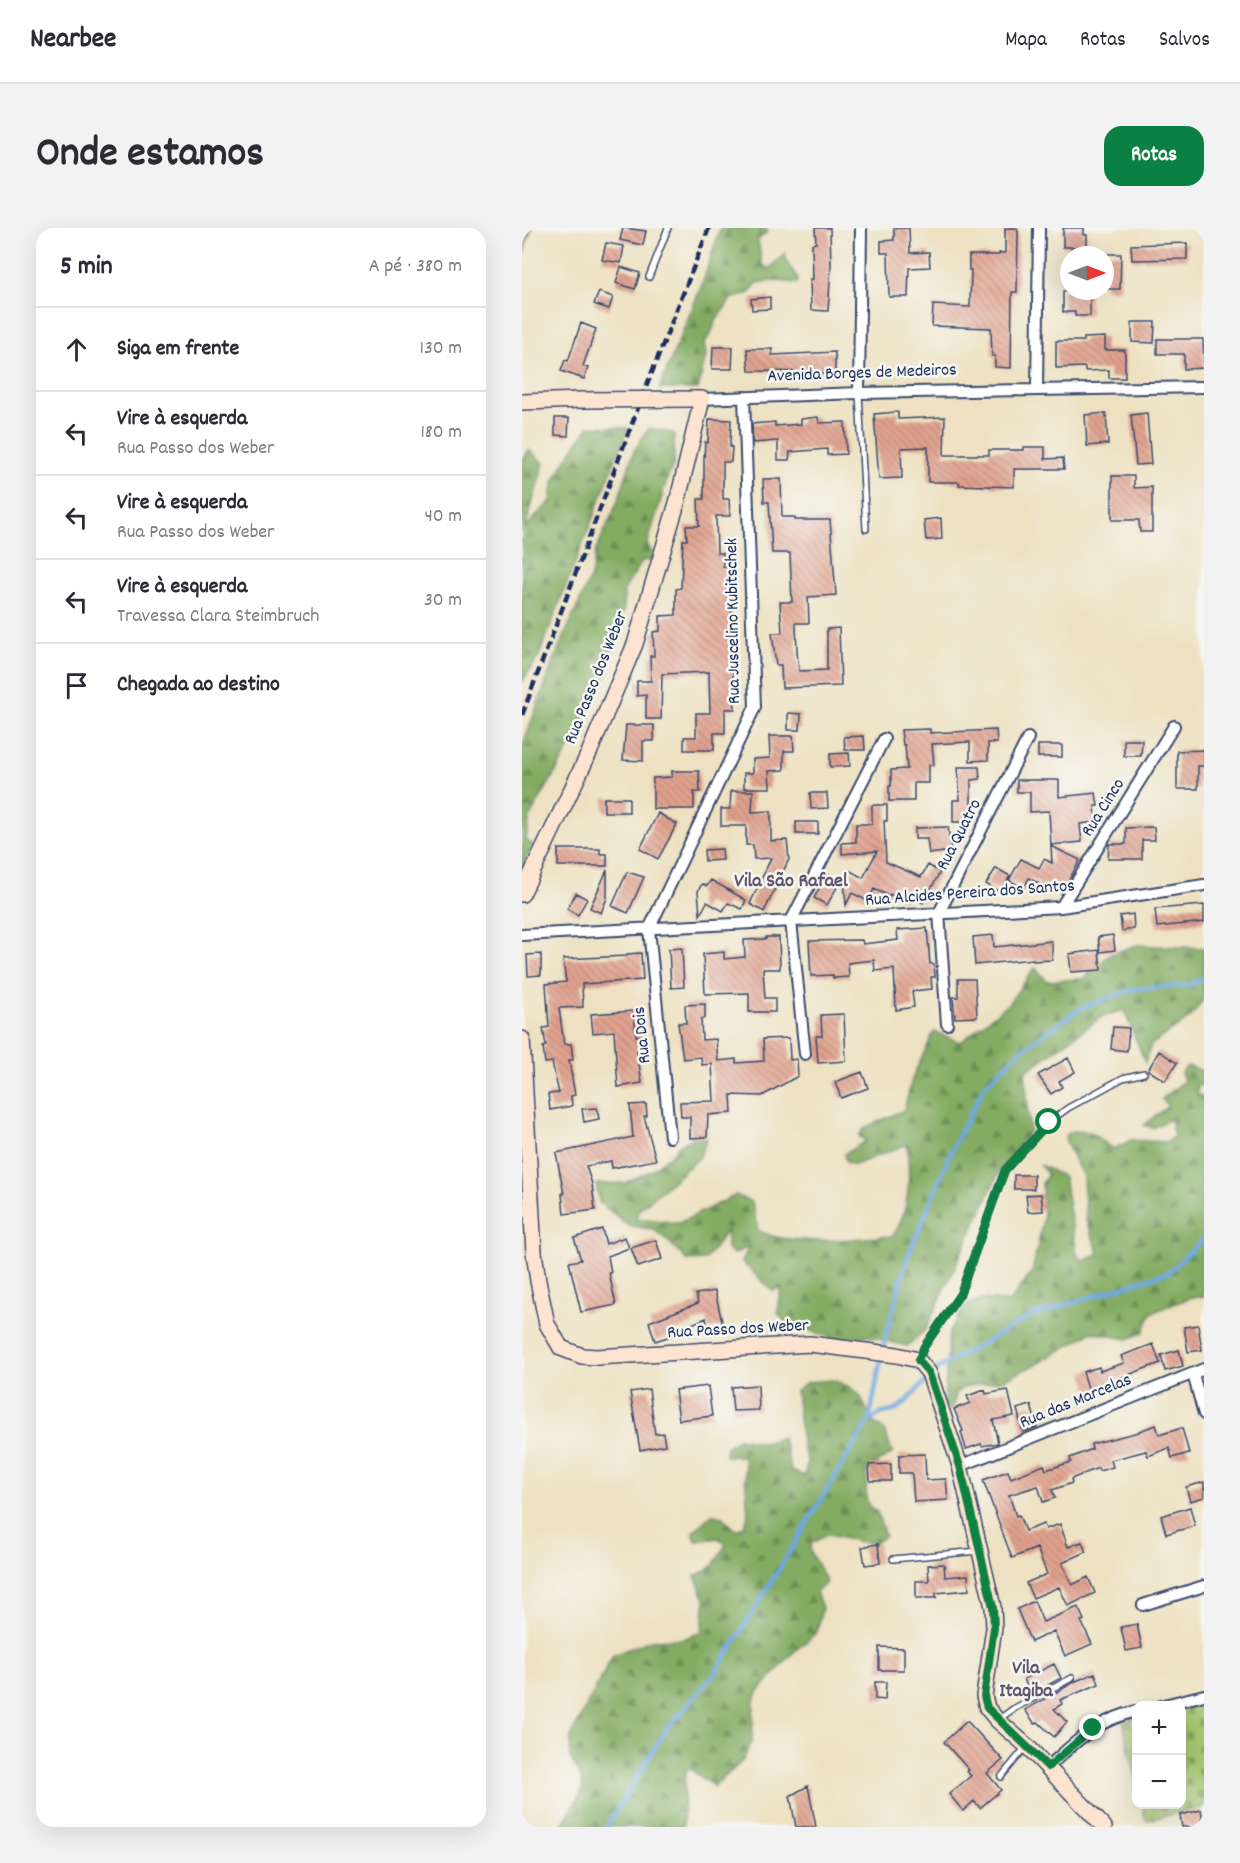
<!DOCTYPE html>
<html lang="pt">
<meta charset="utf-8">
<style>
body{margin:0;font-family:Dekko,sans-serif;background:#f2f2f3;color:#2b2b33}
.controls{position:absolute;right:18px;bottom:18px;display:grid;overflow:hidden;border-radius:12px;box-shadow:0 6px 24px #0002}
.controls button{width:54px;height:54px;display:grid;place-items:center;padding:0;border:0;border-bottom:2px solid #e1e1e2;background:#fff;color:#2b2b33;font:30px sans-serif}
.compass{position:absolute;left:538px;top:18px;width:54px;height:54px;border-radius:50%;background:#fff;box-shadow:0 6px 24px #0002;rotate:90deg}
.stop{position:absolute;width:18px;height:18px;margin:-14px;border:4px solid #0b8043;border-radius:50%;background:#fff}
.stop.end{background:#0b8043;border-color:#fff;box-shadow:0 2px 6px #0008}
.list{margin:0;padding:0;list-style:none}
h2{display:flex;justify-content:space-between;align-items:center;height:78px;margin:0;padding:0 24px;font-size:26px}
h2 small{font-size:20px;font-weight:400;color:#7c7c81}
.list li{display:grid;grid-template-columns:39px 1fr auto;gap:18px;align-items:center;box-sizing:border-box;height:84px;padding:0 24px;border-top:2px solid #e1e1e2}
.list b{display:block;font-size:22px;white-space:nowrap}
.list p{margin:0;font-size:20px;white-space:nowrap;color:#7c7c81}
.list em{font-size:20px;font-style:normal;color:#7c7c81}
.icon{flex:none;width:33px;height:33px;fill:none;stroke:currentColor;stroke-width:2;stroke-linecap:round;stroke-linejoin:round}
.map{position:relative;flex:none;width:682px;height:1599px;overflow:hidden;border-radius:18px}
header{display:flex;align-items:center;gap:36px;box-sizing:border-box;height:84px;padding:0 30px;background:#fff;border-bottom:2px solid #e1e1e2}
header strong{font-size:28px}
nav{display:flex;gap:33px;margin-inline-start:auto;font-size:21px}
.intro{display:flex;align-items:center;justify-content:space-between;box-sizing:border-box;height:144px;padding:0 36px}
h1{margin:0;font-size:42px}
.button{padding:15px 27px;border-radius:18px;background:#0b8043;color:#fff;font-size:21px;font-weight:700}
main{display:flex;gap:36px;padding:0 36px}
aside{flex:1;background:#fff;border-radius:18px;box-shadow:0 6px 24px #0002}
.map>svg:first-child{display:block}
.forest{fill:url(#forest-firs);stroke:#4f6e60;stroke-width:1.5}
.cemetery{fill:url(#cemetery-stones);stroke:#607b67;stroke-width:1.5}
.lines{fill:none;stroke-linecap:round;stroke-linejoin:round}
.stream{stroke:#6fa7de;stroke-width:4.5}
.building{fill:url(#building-back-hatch)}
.lane-casing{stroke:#3a4a6d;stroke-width:8}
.street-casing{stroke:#3a4a6d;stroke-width:14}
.secondary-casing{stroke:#3a4a6d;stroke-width:18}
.lane{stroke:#fff;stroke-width:5}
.street{stroke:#fff;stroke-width:10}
.secondary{stroke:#fde4d0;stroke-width:15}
.rail{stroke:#1b2f5e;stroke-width:4.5;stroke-dasharray:9 4.5;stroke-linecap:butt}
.secondary-bridge-casing{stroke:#3a4a6d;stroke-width:18;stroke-linecap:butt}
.secondary-bridge{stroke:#fde4d0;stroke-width:15}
.route{stroke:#0b8043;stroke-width:8}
.labels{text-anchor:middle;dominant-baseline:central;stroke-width:5;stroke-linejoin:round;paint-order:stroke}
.street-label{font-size:18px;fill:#1b2f5e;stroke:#f6f6f2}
.neighbourhood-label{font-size:20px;font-weight:bold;fill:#60576f;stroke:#f6f6f2}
</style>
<header>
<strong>Nearbee</strong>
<nav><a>Mapa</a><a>Rotas</a><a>Salvos</a></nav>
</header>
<div class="intro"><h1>Onde estamos</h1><a class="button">Rotas</a></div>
<main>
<aside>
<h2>5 min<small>A pé · 380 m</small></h2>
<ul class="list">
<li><svg class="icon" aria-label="ahead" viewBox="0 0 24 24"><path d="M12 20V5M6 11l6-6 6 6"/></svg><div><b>Siga em frente</b></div><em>130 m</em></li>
<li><svg class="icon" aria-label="left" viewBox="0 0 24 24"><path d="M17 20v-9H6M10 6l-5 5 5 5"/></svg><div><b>Vire à esquerda</b><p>Rua Passo dos Weber</p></div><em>180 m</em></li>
<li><svg class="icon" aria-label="left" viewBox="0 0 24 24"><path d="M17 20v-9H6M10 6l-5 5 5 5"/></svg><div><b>Vire à esquerda</b><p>Rua Passo dos Weber</p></div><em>40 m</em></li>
<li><svg class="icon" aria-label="left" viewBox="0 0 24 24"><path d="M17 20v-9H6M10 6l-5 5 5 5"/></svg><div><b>Vire à esquerda</b><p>Travessa Clara Steimbruch</p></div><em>30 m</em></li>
<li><svg class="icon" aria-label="arrive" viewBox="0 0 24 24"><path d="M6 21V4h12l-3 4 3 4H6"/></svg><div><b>Chegada ao destino</b></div></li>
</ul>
</aside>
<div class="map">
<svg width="682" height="1599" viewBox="0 0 682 1599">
<defs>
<pattern id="forest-firs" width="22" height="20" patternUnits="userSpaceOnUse" patternTransform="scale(1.5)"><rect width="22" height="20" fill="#83ac62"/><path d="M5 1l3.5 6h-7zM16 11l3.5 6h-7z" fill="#6a8c54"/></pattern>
<pattern id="cemetery-stones" width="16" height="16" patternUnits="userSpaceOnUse" patternTransform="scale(1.5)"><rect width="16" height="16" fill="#a4c770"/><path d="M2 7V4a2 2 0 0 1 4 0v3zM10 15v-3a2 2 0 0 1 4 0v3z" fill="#85a25f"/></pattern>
<pattern id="building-back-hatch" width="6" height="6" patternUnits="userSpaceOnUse" patternTransform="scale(1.5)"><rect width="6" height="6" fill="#e1a28e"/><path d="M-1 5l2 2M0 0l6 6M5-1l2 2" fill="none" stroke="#b68477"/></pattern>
</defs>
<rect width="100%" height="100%" fill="#f6f6f2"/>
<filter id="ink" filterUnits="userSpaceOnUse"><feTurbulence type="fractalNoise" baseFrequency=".0167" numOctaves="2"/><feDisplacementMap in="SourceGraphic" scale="12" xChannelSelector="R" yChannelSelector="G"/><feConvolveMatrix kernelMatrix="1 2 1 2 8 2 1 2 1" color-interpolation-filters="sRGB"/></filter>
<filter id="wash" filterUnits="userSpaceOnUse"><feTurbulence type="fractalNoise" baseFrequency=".008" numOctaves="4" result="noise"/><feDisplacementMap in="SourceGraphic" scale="24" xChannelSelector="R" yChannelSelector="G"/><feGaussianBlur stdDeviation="1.35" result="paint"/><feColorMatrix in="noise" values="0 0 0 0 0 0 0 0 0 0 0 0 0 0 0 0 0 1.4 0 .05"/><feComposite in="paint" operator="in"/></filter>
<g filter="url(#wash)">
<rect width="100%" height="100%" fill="#ede1c1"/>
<path class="forest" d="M0 0H10L1 27H0Z
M198 0H242L246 3 236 12 240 37 247 41 263 25 265 35 276 50 275 55 252 53 235 55 227 65 209 71 195 91 188 107 182 115 184 128 176 161H137L181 54Z
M67 198 106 200 16 430 0 454V233L7 222 22 235 3 300 29 273 31 256 43 233Z
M127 200 152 205V235L146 248 125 317 133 328 128 333 121 332 102 362V384L94 394 86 445 72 462 57 504 8 588 4 612 16 620 4 629 0 644V519L36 422 69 348 74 322 96 273 112 223Z
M615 717 682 720V770L669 789 629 817 623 834 602 782 581 788 503 844 508 903 479 940 404 1101 385 1118 344 1108 312 1111 262 1093 256 1085 259 1060 251 1063 220 1034 227 1018 212 1026 205 1021V1003L183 1032 166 1033 147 1014 131 1001 107 998 77 974 74 956 103 955 128 943 151 925 157 917 170 911H185L177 930 117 982 113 992 125 991 157 995 214 967 230 974 236 1002C264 1020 337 1010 371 1008 389 980 388 949 385 916L333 937 324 934 322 926 344 913 337 908 342 900 382 882 391 848 412 804 439 814 487 775 513 740 525 753 562 751 587 727Z
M665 838 682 843V857H676L675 866 682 870V1069H670L629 1085 621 1105 605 1111 570 1104 515 1136 481 1152 442 1159 435 1164 429 1183 422 1177 427 1104 444 1076 461 1071 487 1074 510 1045 521 992 520 954 526 947 518 937 542 949 555 1026 561 1033 577 1026 564 992 561 949 545 917 543 908 550 903 568 904 592 921 609 912 645 914 652 908 648 891 631 900 622 897 646 878 640 871 662 853 659 845Z
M310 1152 328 1159 339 1169 350 1193 362 1202 371 1225 345 1241 344 1269 347 1278 355 1284 363 1308 351 1316 305 1307 289 1315 288 1324 305 1354 294 1364 300 1380 295 1404 271 1425 236 1464 232 1473 230 1514 221 1532 192 1559 168 1541 163 1543 161 1599H39L60 1564V1554L48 1528 49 1508 91 1427 129 1412 161 1411 180 1404 183 1371 173 1348 190 1339 204 1317 197 1310 174 1313 171 1304 190 1286 200 1289 214 1302 222 1298 226 1288 222 1228H203L204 1219 217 1210 241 1215 261 1210 269 1243 283 1248 285 1232 280 1217 274 1163 285 1154Z"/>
<path class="cemetery" d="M682 1475V1579L624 1592 620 1577 660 1576V1480Z
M614 1490V1551L601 1493Z"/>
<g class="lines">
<path class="stream" d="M347 1193 360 1185 372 1183 383 1175 415 1141 509 1088 647 1044 682 1010
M84 1599 144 1502 197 1440 347 1193 363 1111 386 1028 431 919 463 857 499 822 557 781 611 761 667 757 682 750"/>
</g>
<g id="blocks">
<path class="building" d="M101 0 124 3 121 17 98 12Z
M293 0H308L309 39 306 83 289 82 288 51H291L290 16 294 15Z
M372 0H387L388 25 407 24 408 39 387 40 386 69H367L366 25H359V13L372 12Z
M483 0H495L496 4 495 64H490L489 140 473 139V128H470L469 100 410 98 411 77 448 79 449 42H447V27H477V25H483Z
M541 0H562V7H565V19H541Z
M84 15 102 18 99 35 80 32Z
M665 15V31L610 32 609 17Z
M583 26H599L598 61H583Z
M99 39 118 45 113 61 94 55Z
M541 63H568V88H553V84H541Z
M77 64 91 69 87 81 72 76Z
M248 69V81L230 82 229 71Z
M610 94H633L632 115 610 114Z
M59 95 74 101 61 138 66 140 62 151 39 143 43 132 46 133Z
M583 109V122H603V150H587V142L563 143V139L534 140V113H562V110Z
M635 111H681L682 140 662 141V126H635Z
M191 119H211L210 141H190Z
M225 121H250V127L313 124V146H290V144L227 143Z
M376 184V191L423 189 422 227H467V222H502V219H523V231L541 230 542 241H492V259L437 257V254H406V219L379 220 380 250 357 251 352 186Z
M584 185 586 216 565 218 563 187Z
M625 185 629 236 614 237 609 187Z
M296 189 297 195 323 194 324 226 305 227V221L268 224 267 232H256V213L231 215 230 196 253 194V198L279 196V191Z
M33 190H47L46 208 33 207Z
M187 191 209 192 208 219H210L209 234H201V271H207L208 288H194L195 325H201V339H211V368H209L212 418H209L213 481H203V505H192V522H162V509H174V485H188L187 444 140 446 139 491H124V467L115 468V453H129L128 428H132L131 404 138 403V388L154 387V361L159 360 161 312H165L164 298H177L176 271H182V231L183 214 186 215Z
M590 248H612V260L630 259V304H618L617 292H590Z
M241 251H259L260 289H273V292H308L314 367 286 369 287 395H274L275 424 277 443 305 442V401L317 400 319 458 260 460 259 437H254L250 405H260L258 374H270L268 325H250L247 274H242Z
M419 290 420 311 404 312 402 292Z
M266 485 279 486 278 502H266Z
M104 497H132V513H121V533L101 532Z
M408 501V505L474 502 475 515H466V532L448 533V514L410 516 412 537H407V555H392V573H367V558H369V542L385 541 383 517H381L379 502Z
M247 508H271L272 523H262V542L247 543 248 560H222V545H231V531L248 530Z
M342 508 343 522H323L322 509Z
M602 512H620L619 528H602Z
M516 517H540V529H516Z
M682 522V538H676V561H655V523Z
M327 525 328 538 308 539V526Z
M436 539H457L458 551 449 552V594H431V572H438Z
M150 543H177L178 564H172V581H131V550L150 549Z
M495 552H537V569L574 565 576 578H573L574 594 558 596 560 614 529 617 527 583 508 584V564H495Z
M209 563H231L230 584 249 583V613L265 612 267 631 242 684 228 676 249 630 232 631 231 617H224V598H199V581H208Z
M288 565H305L306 580 289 581Z
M82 570H107V584H82Z
M350 577H365V593H362L364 634 399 649 406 637 418 644 401 675 386 666 382 674 368 666 367 668 352 661 346 673 330 665 324 677 322 652 327 642 341 650 355 623 320 626V615L334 614V596H350Z
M136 585 155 596 136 631 118 621Z
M274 594H296V606H274Z
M426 599 429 623 407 626 405 611H393V600Z
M632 599 633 612H620V631H586L587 616H604V600Z
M529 618 558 632 540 664 522 656 521 658 507 650 502 660 487 652 499 631 517 640 522 631 530 635Z
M36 621H78V626H85V638H36Z
M200 621 201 632 183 633 182 622Z
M474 640 488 648 478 664 464 656Z
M85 642V670L79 685 68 680Z
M105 644 122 649 106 685 90 678Z
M305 645 319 652 305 677 292 670Z
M189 652 224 672 220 681 206 675 201 683 185 674 178 687 176 663 180 656 185 658Z
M54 665 65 671 56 687 45 681Z
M682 677V694L635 699 633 681Z
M611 686 612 701 600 703 598 688Z
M405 700 408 736H412L413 749H409L410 761 390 763 392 779 374 782 372 741 353 743 352 732 326 735 327 749 311 750V747L289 748 287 713 340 712 341 716 376 712 375 702Z
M471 707 472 719 530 713V732L511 733V731L453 737 451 709Z
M591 707 593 722 578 724 576 709Z
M244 709H257L258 741H241L243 770H253V784H227V765L183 766 181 726 202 724V731L223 729 222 712 244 711Z
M160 720 162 759 149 760 147 721Z
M577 722 579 742 549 744 547 726Z
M119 725 121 752 60 756 61 779 37 780 42 816H49L51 832H47L53 867 49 868 50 878 28 882 26 866 37 865 30 834 23 835 21 819 24 818 21 800 27 799 24 756 44 754 41 731 105 728V726Z
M19 726V747L6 748 5 727Z
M436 751H453L455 789 433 790 431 769H436Z
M183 776V790L179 791 180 812 194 811 196 833 214 831V835L242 833 241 811 267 810 268 832 275 831 276 848 240 868 209 867 210 885 186 887 185 909 168 910V889H159L158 874 192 873 190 836 180 837 179 829 161 831 156 795H164L163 777Z
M112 783 114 808H120L121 822 115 823 120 855 96 859 92 803 71 805 69 786Z
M322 786 324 833 296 835 294 808H300L299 787Z
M591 799 607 800 605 823 589 821Z
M637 823 655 835 643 853 626 842Z
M546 830 553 844 537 853 540 859 529 866 516 847Z
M340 844 346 860 319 870 313 854Z
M124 876 125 888H122L134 932 90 940 89 933 64 938 70 956 73 982 42 986 40 966H42L34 925 111 909 108 877Z
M75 880 77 891 62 894 60 881Z
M492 947H512V961H492Z
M519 966 521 983 506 984 504 967Z
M80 1001 84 1016 103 1009 107 1020 86 1028 89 1045H87L94 1077 59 1084 47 1034 59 1032 52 1010Z
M134 1012 140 1031 116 1039 109 1020Z
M193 1063 201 1098 186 1101 184 1090 151 1104 152 1107 133 1113 127 1094 176 1075 174 1066Z
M676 1097 680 1122 666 1124 662 1099Z
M631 1116 638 1135 598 1150 599 1152 583 1158 584 1162 568 1167 561 1144 577 1139 578 1143 602 1135 599 1128Z
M657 1122 661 1138 643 1143 639 1127Z
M236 1157 237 1182 211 1183 209 1159Z
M186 1158 190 1188 157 1192 153 1162Z
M127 1161 133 1206 141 1205 143 1217 118 1222 108 1164Z
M463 1162 464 1166 486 1162 492 1188 471 1192 476 1215 460 1218 459 1216 444 1221 439 1204 441 1203 432 1181 448 1175 445 1168Z
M509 1177 515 1199 501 1204 495 1181Z
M634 1197 637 1207 660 1200 667 1225 650 1230 647 1220 626 1228 624 1223 589 1232 591 1239 577 1243 576 1240 549 1251 550 1255 530 1262 533 1270 521 1274 516 1258 487 1267 494 1288 497 1287 503 1303 522 1296 524 1301 538 1296 546 1319 560 1314 564 1324 540 1335 550 1357 566 1349 573 1365 546 1378 537 1359 511 1370 504 1355 525 1346 515 1320 490 1330 461 1252 486 1243 489 1250 522 1237 524 1242 549 1234 548 1230 570 1221 569 1216 617 1204V1203Z
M403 1226 404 1252 424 1251 426 1272 392 1274 390 1245H377V1227Z
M369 1236V1253H348L347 1237Z
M682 1254V1269L668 1273 664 1259Z
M668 1279 673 1298 644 1306 639 1288Z
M356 1316 358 1335 343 1337 340 1319Z
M422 1336 423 1349 446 1347 447 1362 414 1365V1370H394V1353H407L406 1337Z
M512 1373 521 1394 556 1379 562 1392 559 1393 570 1416 543 1428 532 1403 509 1414 495 1381Z
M615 1396 620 1420 604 1423 599 1399Z
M357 1419 382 1420V1442H357Z
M532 1436 539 1450 509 1466 502 1451Z
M573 1445 577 1456 538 1472 540 1476 532 1481 545 1494 532 1509 516 1494 513 1496 503 1482 554 1453Z
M353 1454H364L363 1472 353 1471Z
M445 1493 481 1532 465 1545 479 1562 458 1580 452 1573 441 1583 427 1566 449 1548 445 1543 447 1542 422 1514Z
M286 1558 294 1599H274L268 1568Z
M679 1582 682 1599H660L658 1587Z"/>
</g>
</g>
<g filter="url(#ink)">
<use href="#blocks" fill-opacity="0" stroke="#3a4a6d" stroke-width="1.5"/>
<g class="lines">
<defs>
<path id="lane" d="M127 49 146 0
M337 165 344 301
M397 1131 402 1119 438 1066 483 942 527 894 546 880 601 850 622 845
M371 1331 456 1323
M476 1492 491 1481 550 1450
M479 1549 503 1520"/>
<path id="street" d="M515 162 517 0
M337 165 339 0
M180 171 337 165 682 159
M539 679 652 498
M0 707 539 679 682 657
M425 796 417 685 506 510
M283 826 269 693 362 511
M148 909 127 701 233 479 222 169
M671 1146 682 1186
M438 1238 682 1141
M621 1377 682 1358
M638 1478 682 1467
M526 1539C557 1511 572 1494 614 1483"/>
<path id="secondary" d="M0 174 61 172
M0 666 67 525 113 416 155 275 180 171H170
M0 811 12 1024 16 1053 25 1096 39 1120 60 1128 75 1129 288 1116 375 1127 396 1132 407 1145 438 1238 471 1379 472 1400 462 1468 465 1480 475 1492 505 1518 582 1599"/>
</defs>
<use href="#lane" class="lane-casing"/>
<use href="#street" class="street-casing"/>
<use href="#secondary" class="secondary-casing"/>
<use href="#lane" class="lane"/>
<use href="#street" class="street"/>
<use href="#secondary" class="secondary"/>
<path class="rail" d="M0 487 119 172 187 0"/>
<defs>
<path id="secondary-bridge" d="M61 172 170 171"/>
</defs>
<use href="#secondary-bridge" class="secondary-bridge-casing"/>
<use href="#secondary-bridge" class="secondary-bridge"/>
</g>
</g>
<g class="lines" filter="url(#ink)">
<path class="route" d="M527 894 483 942 438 1066 402 1119 396 1132 407 1145 438 1238 471 1379 472 1400 462 1468 465 1480 526 1539 571 1500"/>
</g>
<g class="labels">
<g class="street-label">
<text transform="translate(340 146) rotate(-2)">Avenida Borges de Medeiros</text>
<text transform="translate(212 393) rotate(-91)">Rua Juscelino Kubitschek</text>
<text transform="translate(75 450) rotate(-68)">Rua Passo dos Weber</text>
<text transform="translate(582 580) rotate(-58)">Rua Cinco</text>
<text transform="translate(438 607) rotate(-63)">Rua Quatro</text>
<text transform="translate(448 666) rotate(-4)">Rua Alcides Pereira dos Santos</text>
<text transform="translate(121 807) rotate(-96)">Rua Dois</text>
<text transform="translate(216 1102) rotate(-3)">Rua Passo dos Weber</text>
<text transform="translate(554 1174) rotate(-22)">Rua das Marcelas</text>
</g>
<g class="neighbourhood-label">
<text x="269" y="654">Vila São Rafael</text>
<text x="504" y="1441">Vila<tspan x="504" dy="23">Itagiba</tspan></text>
</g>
</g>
</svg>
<div class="controls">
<button>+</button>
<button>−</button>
</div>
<svg class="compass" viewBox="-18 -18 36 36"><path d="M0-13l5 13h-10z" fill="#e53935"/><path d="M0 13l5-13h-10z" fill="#7c7c81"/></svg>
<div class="stop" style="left:527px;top:894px"></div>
<div class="stop end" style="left:571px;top:1500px"></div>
</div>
</main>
